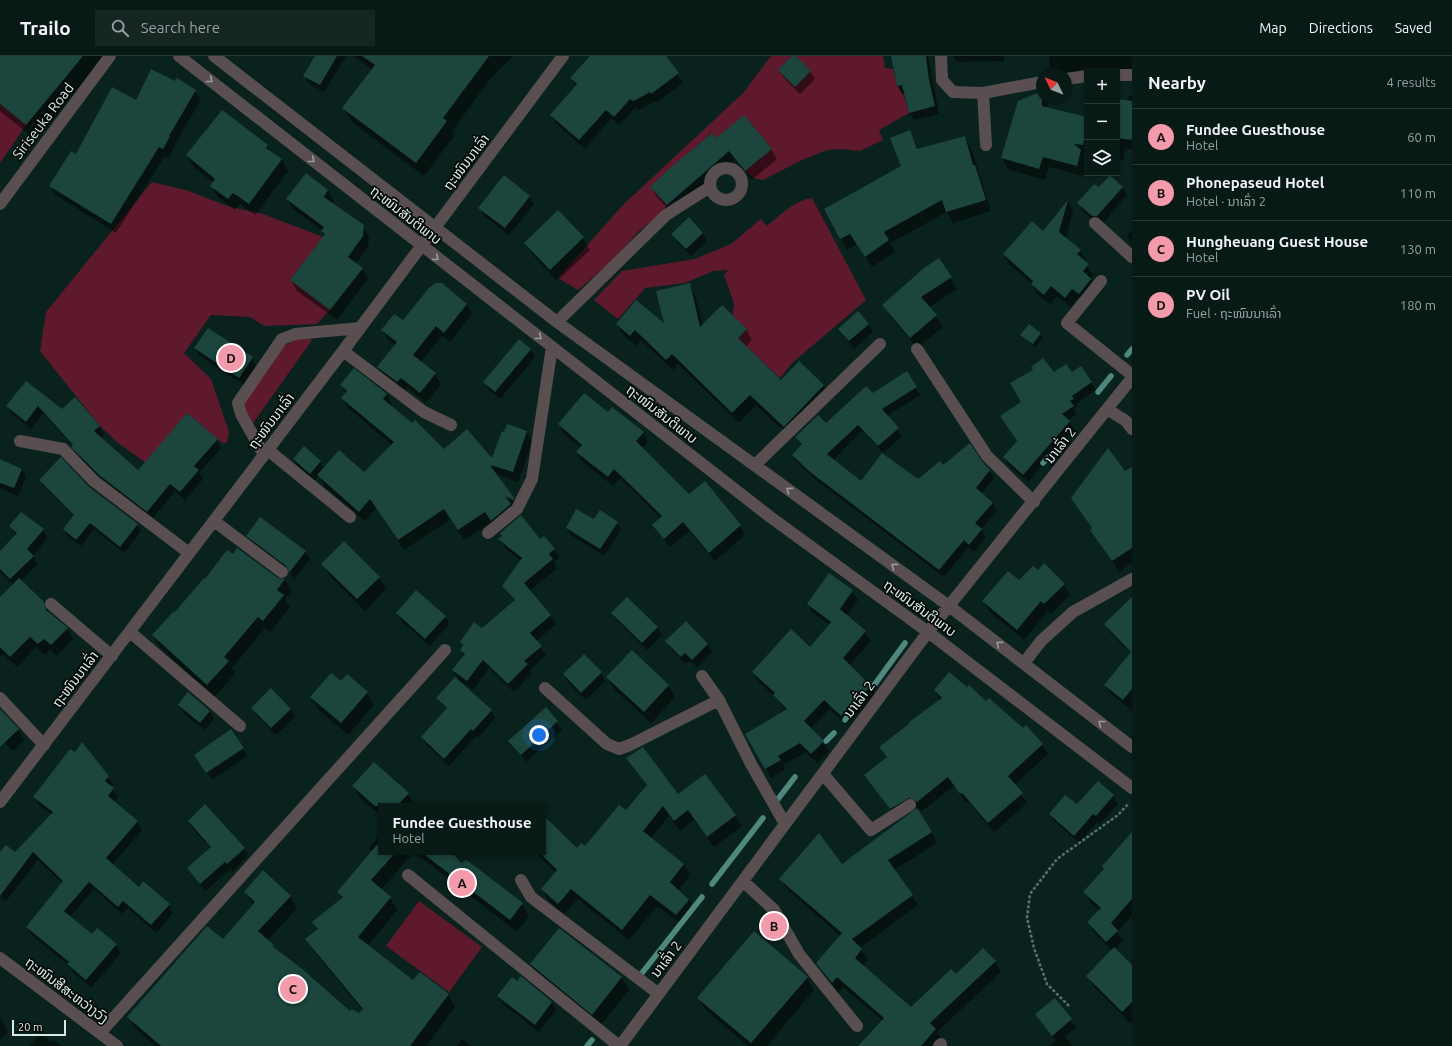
<!DOCTYPE html>
<meta charset="utf-8">
<style>
body{margin:0;font-family:Ubuntu,"Noto Sans Lao",sans-serif;background:#162723;color:#f1f3f6}
.controls{position:absolute;right:12px;top:12px;display:grid;overflow:hidden;border-radius:0px;box-shadow:0 1px 3px #0004}
.controls button{width:36px;height:36px;display:grid;place-items:center;padding:0;border:0;border-bottom:1px solid #293835;background:#081a16;color:#f1f3f6;font:20px sans-serif}
.compass{position:absolute;left:1036px;top:12px;width:36px;height:36px;border-radius:50%;background:#081a16;box-shadow:0 1px 3px #0004;rotate:313deg}
.scale{position:absolute;left:12px;bottom:10px;width:54px;box-sizing:border-box;padding-left:4px;border:2px solid #dae8e4;border-top:0;font-size:11px;line-height:14px;white-space:nowrap;color:#dae8e4;-webkit-text-stroke:3px #030907;paint-order:stroke}
.you{position:absolute;left:539px;top:679px;width:14px;height:14px;margin:-10px;border:3px solid #fff;border-radius:50%;background:#1a73e8;box-shadow:0 0 0 6px #1a73e833}
.badge{display:grid;place-items:center;width:26px;height:26px;border-radius:50%;background:#f39aab;color:#111;font-size:13px;font-weight:700}
.pin{position:absolute;translate:-50% -50%;border:2px solid #fff;box-shadow:0 1px 4px #0006}
.popup{position:absolute;left:378px;top:747px;width:168px;height:52px;box-sizing:border-box;display:grid;place-content:center;border-radius:0px;background:#081a16;filter:drop-shadow(0 1px 3px #0005);font-size:13px;white-space:nowrap;color:#98a1a1}
.popup b{font-size:15px;color:#f1f3f6}
.popup::after{content:'';position:absolute;left:50%;top:100%;margin-left:-8px;border:8px solid transparent;border-top-color:#081a16}
.list{margin:0;padding:0;list-style:none}
h2{display:flex;justify-content:space-between;align-items:center;height:52px;margin:0;padding:0 16px;font-size:17px}
h2 small{font-size:13px;font-weight:400;color:#98a1a1}
.list li{display:grid;grid-template-columns:26px 1fr auto;gap:12px;align-items:center;box-sizing:border-box;height:56px;padding:0 16px;border-top:1px solid #293835}
.list b{display:block;font-size:15px;white-space:nowrap}
.list p{margin:0;font-size:13px;white-space:nowrap;color:#98a1a1}
.list em{font-size:13px;font-style:normal;color:#98a1a1}
.icon{flex:none;width:22px;height:22px;fill:none;stroke:currentColor;stroke-width:2;stroke-linecap:round;stroke-linejoin:round}
.map{position:relative;flex:none;width:1132px;height:990px;overflow:hidden}
header{display:flex;align-items:center;gap:24px;box-sizing:border-box;height:56px;padding:0 20px;background:#081a16;border-bottom:1px solid #293835}
header strong{font-size:19px}
nav{display:flex;gap:22px;margin-inline-start:auto;font-size:14px}
.search{width:280px;height:36px;background:#162723;display:flex;align-items:center;gap:10px;box-sizing:border-box;padding:0 14px;border-radius:0px;color:#98a1a1;font-size:15px}
main{display:flex}
aside{flex:1;background:#081a16}
.map>svg:first-child{display:block}
.green{fill:#5f192d}
.shadow{fill:#0007}
.lines{fill:none;stroke-linecap:round;stroke-linejoin:round}
.stream{stroke:#4d877d;stroke-width:5.5}
.building{fill:#1b453d}
.path{stroke:#5c706c;stroke-width:2.5;stroke-dasharray:3 2;stroke-linecap:butt}
.minor{stroke:#594f50;stroke-width:12}
.oneway{stroke:#9a9c9a}
.labels{text-anchor:middle;dominant-baseline:central;stroke-width:3.5;stroke-linejoin:round;paint-order:stroke}
.street-label{font-size:14px;fill:#dae8e4;stroke:#030907}
</style>
<header>
<strong>Trailo</strong>
<div class="search"><svg class="icon" aria-label="search" viewBox="0 0 24 24"><circle cx="10" cy="10" r="6"/><path d="M15 15l6 6"/></svg>Search here</div>
<nav><a>Map</a><a>Directions</a><a>Saved</a></nav>
</header>
<main>
<div class="map">
<svg width="1132" height="990" viewBox="0 0 1132 990">
<rect width="100%" height="100%" fill="#0a221d"/>
<path class="green" d="M771 0H792L778 14 795 30 811 15 796 0H883L885 12 893 13 897 30 904 40 909 57 879 74 883 84 860 95 842 93 827 94 802 104 763 124 754 122 745 115 772 93 744 59 718 81 728 95 711 77 691 95 707 114 687 130 670 112 650 131 667 149 659 159 638 176 612 205 578 234 558 222 623 149 743 37Z
M0 48 26 69 0 107Z
M152 126 189 135 227 150 263 158 323 181 290 224 330 254 317 268 264 270 250 261 211 259 184 297 211 323 229 376 227 386 224 388 187 357 146 407 117 386 100 370 40 295 46 256Z
M812 142 866 244 792 307 780 322 752 296 712 338 699 323 747 273 733 260 734 248 724 219 728 214 713 215 685 227 645 232 618 263 594 244 622 215 695 203 731 188 761 163 767 170C782 158 793 145 812 142Z
M308 281 312 284 251 370 242 345 278 293 297 283Z
M419 845 482 891 449 936 386 890Z"/>
<path class="shadow" d="M0 0H105L36 84 0 55Z
M316 0H346L324 36 309 28 305 20Z
M354 0H513L491 22 452 75 454 80 424 120 352 66 344 52 372 14Z
M591 0H665L683 27 657 46 655 45 639 54 636 51 619 69 611 62 585 93 557 68 552 60 576 30 571 22Z
M793 0 810 15 815 23 800 38 784 22 779 14Z
M892 0H928L939 58 914 64 910 57 905 37 902 38 898 30Z
M953 0H1004V5L957 6Z
M1049 0H1132V17L1087 15 1054 18 1050 11Z
M195 35 201 44 174 89 175 90 168 102 165 100 116 177 56 139 50 130 77 99 136 45Z
M1042 36V42H1047L1049 46 1047 52 1087 62V99H1083L1087 106 1083 120 1049 111 1045 124 1008 113 1002 102Z
M1129 40H1132V93H1125L1124 104 1117 103V44L1128 46Z
M909 76 918 93 965 81 971 92 991 155 953 167 947 156 890 187 895 196 872 211 857 188 847 194 825 153 903 111Z
M716 84 771 93 777 103 752 124 735 104 673 158 657 141 651 131Z
M267 90 271 96 282 104 288 115 255 159 240 148 235 154 218 141 211 130 214 127 194 111 187 99Z
M306 118 328 135 334 145 332 148 363 170 369 181 368 191 356 208 362 212 368 222 337 264 297 235 291 224 325 180 322 175 293 153 287 143Z
M1122 131 1127 139 1102 168H1097L1083 155 1078 147 1099 133Z
M529 140 534 148 509 179 484 160 480 152Z
M1068 146 1073 155 1066 183 1080 194 1086 204 1084 206 1093 219 1090 223 1096 233 1085 248 1078 242 1071 251 1057 240 1050 248 1037 238 1032 228 1010 209 1004 199 1043 176Z
M1132 174V188L1127 180Z
M702 177 707 185 691 200 677 186 673 178Z
M583 182 590 194 557 225 533 199 526 187Z
M939 204 957 233 929 251 943 271 917 292 890 260 884 249Z
M689 228 695 239 703 270 746 273 752 284 746 290 781 325 799 307 824 330 830 340 790 381 756 349 739 367 678 308 673 314 641 284 636 290 623 279 617 268 665 270Z
M467 248 472 258 450 286 442 280 421 306 435 318 441 328 426 347 407 331 403 336 384 321 378 311 396 290 388 284 382 274 403 266Z
M869 268 873 276 854 293 839 273Z
M1029 269 1043 282 1035 291 1022 279Z
M195 293 252 302 256 310 244 329 200 300Z
M530 293 535 301 500 343 489 334 484 326Z
M1080 311 1096 334 1076 348 1077 350 1074 353 1077 358 1068 364 1074 373 1028 426 1008 409 1004 401 1017 386 1001 361 1022 346 1054 318H1071Z
M907 317 920 339 887 360 902 380 883 397 863 375 860 376 833 404 861 427 918 424 943 410 989 414 994 422 981 438 993 448 997 455 981 473 986 481 974 496 968 491 944 521 815 423 797 406 793 399 802 390 796 381 826 368Z
M26 326 62 354 99 370 104 378 100 381 138 416 217 384 221 392 199 417 203 423 185 444 175 435 152 463 105 427 77 399 73 390 43 357 31 373 12 358 8 350Z
M341 329 387 338 392 349 391 351 444 394 493 404 505 377 526 376 532 386 518 426 496 418 520 453 510 449 516 459 498 474 492 466 464 484 451 463 404 494 376 452 365 465 324 430 319 420 314 425 298 411 294 404 320 406 324 413 364 418 392 389 348 352 342 342 346 337Z
M608 358 643 376 648 386 642 393 689 439 705 427 740 470 745 479 715 505 689 475 670 491 653 469 661 462 620 422 613 430 583 406 577 396 581 392 564 378 559 368Z
M0 403 22 413 26 421 18 440 0 432Z
M1132 412V507L1119 516 1098 485 1091 474 1093 473 1072 443Z
M40 424 89 432 137 469 141 475 124 497 94 473 81 490 68 480 64 473 74 460 44 431Z
M594 464 617 467 621 474 604 500 571 479 567 472Z
M11 470 43 474 47 482 33 500 37 508 21 525 43 547 50 558 67 573 73 583 57 600 50 593 45 599 36 591 17 611 3 598 0 600V544L14 529 0 516V496L16 479Z
M247 480 305 495 310 503 294 524 290 516 252 488Z
M500 483 540 484 554 493 559 502 554 506 557 512 530 535 556 568 536 585 546 599 530 614 532 617 514 636 489 612 473 634 458 623 453 614 464 600 461 594 463 591 461 586 482 574 515 546 503 530 521 505 505 492Z
M323 508 379 521 386 533 365 555 330 520Z
M1038 516 1064 528 1070 539 1051 558 1048 555 1024 584 990 556 983 545Z
M277 523 285 524 292 535 285 543 290 551 270 576 265 572 232 612 235 618 214 641 160 591 153 579Z
M852 535 858 544 846 560 865 576 871 585 849 610 870 630 876 640 846 669 830 653 810 673 823 686 829 695 817 707 806 696 783 709 785 714 771 722 746 679 786 655 774 640 758 625 753 616 810 592 830 569 813 557 808 548Z
M1132 545V585L1125 592 1110 576 1105 568Z
M397 557 445 560 449 568 430 590 401 565Z
M612 557 657 571 662 579 647 594 617 565Z
M667 585 708 588 712 596 697 611 690 605 686 608 671 593Z
M1132 597V655L1110 637 1106 629Z
M601 617 605 625 586 644 568 627 564 619Z
M607 621 668 629 675 641 651 667 614 633Z
M341 626 367 637 374 649 348 679 318 653 311 641Z
M935 635 986 646 1023 673 1026 671 1042 689 1048 698 1014 729 1027 747 994 776 968 746 966 747 954 730 922 755 915 751 897 762 865 720 887 702 880 692 940 644Z
M437 642 491 654 495 662 478 682 476 680 449 710 427 689 422 681 447 654Z
M179 649 210 655 214 663 205 674 183 657Z
M252 652 290 653 295 661 276 679 257 660Z
M546 653 562 674 526 706 510 685Z
M0 654 18 673 24 684 13 695 0 682Z
M243 692 247 700 212 724 200 707Z
M628 702 678 739 705 719 742 770 714 791 694 764 680 775 669 760 651 782 684 808 690 819 678 835 689 844 695 855 682 869 657 850 629 884 578 843 564 858 548 844 542 833 556 817 535 796H543V770L577 793 585 792 626 756 647 730Z
M108 721 113 729 111 731 118 741 114 746 137 766 142 774 112 809 139 832 169 849 173 857 156 877 128 852 122 858 94 833 70 861 92 879 116 889 121 897 91 932 73 916 68 909 32 879 27 871 62 827 38 804 6 845 0 840V798L15 797 52 759 39 749 34 741Z
M1098 726 1113 740 1118 748 1100 768 1098 765 1079 787 1055 766 1050 758 1077 750Z
M353 730 408 738 415 750H381V760L360 742Z
M189 765 244 792 248 800 232 816 230 814 205 835 188 812 211 792 193 773Z
M931 776 937 787 894 814 918 849 860 892 868 904 862 910 911 952 956 919 995 905 1001 916 937 976 942 984 936 990H860L883 965 843 931 838 937 823 917 817 907 840 880 787 833 781 823 842 809Z
M381 778V796H414L381 834 390 842 397 854 368 890 414 925 448 938 455 951 426 990H155L136 973 129 961 223 885 253 849 245 836 290 840 297 852 268 884 276 894 350 957 359 959 363 955 314 895 307 883 318 874 313 866 342 842 339 836 372 796 369 792Z
M1132 792V860L1117 876 1123 885 1115 893 1132 910V965L1130 967 1095 932 1088 920 1112 895 1094 876 1088 866 1100 855 1090 846 1084 836Z
M414 796H454L522 848 529 860 517 876Z
M559 873 622 922 629 934 600 970 538 921 531 908Z
M754 876 807 922 814 934 767 990H748L706 954 699 942Z
M498 940 552 946 556 954 539 976 503 948Z
M1055 943 1076 972 1065 981 1073 990H1049L1056 985 1036 959Z
M0 961 8 976 0 984Z
M41 977 52 986 54 984 62 990H29Z
M462 983 471 990H457Z"/>
<g class="lines">
<path class="stream" d="M1127 299 1132 293
M1098 336 1111 320
M1043 407 1062 386
M872 632 905 587
M845 664 847 661
M826 685 834 677
M778 743 795 721
M712 828 763 762
M642 917 702 841
M587 990 592 984"/>
</g>
<path class="building" d="M0 0H83L26 69 0 48Z
M315 0H337L320 29 303 20Z
M362 0H489L443 62 447 65 416 107 342 52 375 9Z
M590 0H666L679 17 651 38 650 36 634 45 630 43 614 61 606 54 579 84 550 59 577 28 570 22Z
M792 0H796L811 15 795 31 778 14Z
M891 0H926L929 24 935 50 909 57 902 29 897 30Z
M151 13 175 25 177 22 196 34 169 80H170L163 93 159 91 111 168 49 130 71 95 76 98 112 31 136 44Z
M1042 35V50L1087 61V73L1083 89 1074 88 1081 94 1077 110 1043 101 1039 113 1001 102 1018 45Z
M1117 43 1132 45V84L1117 82Z
M222 54 268 89 266 92 282 103 249 148 233 137 228 143 210 130 215 123 186 99Z
M744 59 772 93 745 115 729 95 667 149 650 131 670 112 712 77 716 82Z
M910 74 917 93 965 80 973 109H975L986 144 946 156 942 144 884 176 889 184 865 201 850 178 840 183 824 153 901 110 890 82Z
M306 117 328 134 324 141 364 169 363 180 348 201 363 212 330 254 290 224 325 178 321 175 324 171 286 143Z
M504 119 530 140 505 172 478 152Z
M1110 119 1123 131 1097 160H1092L1077 147 1094 128 1099 131Z
M1068 144 1059 176 1081 194 1077 198 1089 208 1083 215 1091 223 1079 238 1072 233 1065 242 1051 230 1044 239 1031 228 1033 225 1003 198 1032 165 1043 175Z
M558 154 584 181 550 214 524 187Z
M689 161 703 177 686 193 671 178Z
M939 202 952 221 921 241 937 259 910 282 882 249 924 212Z
M436 227H442L467 248 444 277 436 270 413 299 436 317 420 337 401 322 397 326 377 311 397 286 381 274 394 258 403 264 429 232Z
M690 227 700 271 722 249 747 273 738 282 781 324 799 305 824 329 784 371 750 339 732 357 672 298 666 304 635 274 630 280 616 268 636 244 664 267 656 235Z
M858 255 869 268 849 285 838 273Z
M1029 268 1041 277 1033 288 1020 279Z
M208 272 253 301 239 322 194 292Z
M519 283 531 293 495 336 483 326Z
M1043 302 1054 316 1066 308 1072 316 1081 310 1092 326 1072 340 1074 343 1070 345 1074 350 1062 358 1070 365 1023 419 1003 401 1017 385 1000 360 1021 346 1010 327 1033 314 1031 311Z
M354 312 387 338 383 343 412 367 415 364 444 393 467 373 492 402 502 375 504 376 507 368 527 375 513 416 490 409 514 442 513 444 505 440 511 448 491 465 485 456 458 474 444 453 398 484 370 443 359 456 317 419 339 394 364 416 394 386 341 342 347 335 340 329Z
M907 315 917 331 882 353 899 372 878 390 858 369 827 398 861 425 882 397 918 423 940 405 943 409 970 387 981 404 990 414 976 432 993 447 975 467 982 473 969 489 964 484 939 514 810 416 792 399 802 388 795 381 818 359 826 367 866 330 873 337Z
M26 325 62 353 75 341 100 370 94 375 138 414 187 357 218 383 194 410 199 414 180 436 170 428 147 456 99 419 71 391 73 389 38 350 26 366 6 350Z
M584 337 608 356 612 351 644 376 636 385 689 438 705 425 741 469 709 497 683 466 664 483 652 469 662 460 614 413 608 421 576 396 582 389 558 368Z
M304 390 321 405 310 418 293 403Z
M1108 392 1125 415 1132 411V492L1112 505 1090 474 1092 472 1071 442Z
M61 401 89 431 138 468 120 491 90 467 76 484 63 473 74 459 39 424Z
M0 403 22 413 14 432 0 427Z
M576 453 594 463 600 454 618 466 600 493 566 472Z
M21 456 44 473 27 493 34 500 10 523 0 513V495L17 477 9 470Z
M521 459 540 483 544 480 555 493 549 498 553 503 524 527 551 559 530 577 542 590 524 605 528 608 508 628 483 604 467 625 452 614 465 598 460 594 463 589 460 586 474 566 482 572 515 544 502 530 522 502 498 483 502 480 500 477Z
M260 461 306 495 289 517 286 510 246 480Z
M344 485 380 521 357 543 321 508Z
M237 492 278 522 285 523 277 534 284 539 263 565 258 561 224 601 229 605 207 629 152 579 174 555 175 556 204 522 205 523 227 494 233 498Z
M1044 507 1065 528 1044 548 1041 545 1017 574 982 545 1008 515 1019 524 1033 510 1038 514Z
M829 517 853 534 840 553 866 575 843 602 871 630 841 660 824 644 804 665 824 685 811 698 800 687 778 700 781 704 765 713 745 678 787 653 773 639 775 637 752 616 791 573 810 591 831 566 807 548Z
M19 522 44 546 46 554 68 572 51 589 44 583 38 588 30 581 10 601 0 591V541Z
M416 534 446 560 425 583 396 557Z
M627 541 658 571 642 587 611 557Z
M1132 541V633L1123 644 1104 629 1131 596 1104 568Z
M686 565 708 588 692 604 685 597 681 601 665 585Z
M632 594 669 629 644 656 606 621Z
M584 598 602 616 581 637 563 618Z
M949 616 967 631 969 629 986 645 989 642 1023 672 1026 669 1043 688 1008 720 1023 737 988 767 962 737 960 738 948 721 917 746 909 742 890 753 864 719 887 701 879 691 910 667 909 666 942 642 934 634Z
M331 617 341 625 347 618 368 636 341 667 310 641Z
M455 621 492 654 473 675 471 673 444 703 421 681 447 652 436 642Z
M271 632 291 653 271 672 251 652Z
M188 636 210 655 200 667 178 649Z
M546 651 558 665 521 699 508 685Z
M0 653 19 673 0 691Z
M231 673 244 692 206 717 194 699Z
M82 686 109 720 105 725 114 732 108 740 138 765 106 802 139 831 143 825 170 848 151 869 123 845 118 851 89 826 64 855 92 878 97 872 117 888 86 924 67 908 69 906 26 871 63 825 33 796 0 840V796L6 789 15 796 53 756 33 741 70 693 75 696Z
M643 691 678 738 705 718 736 759 707 781 688 754 674 765 663 750 643 775 684 808 670 826 689 844 676 859 650 839 622 874 571 833 558 848 541 833 557 814 543 800V759L577 792 581 787 585 790 619 749 626 754 647 729 626 702Z
M374 706 409 737 397 750H375L352 730Z
M1098 725 1114 739 1096 760 1093 758 1074 780 1049 758 1065 739 1077 748Z
M205 748 245 792 227 808 225 806 200 828 187 812 211 791 188 765Z
M917 752 932 776 888 804 913 839 852 883 862 893 855 902 911 951 951 913 956 918 983 892 996 905 930 967 936 973 921 990H858L884 962 837 921 832 927 816 907 842 877 779 823 819 777 842 808Z
M1132 776V843L1111 867 1118 875 1106 886 1087 866 1101 852 1083 836 1104 813 1102 810Z
M381 784V796H396L371 824 391 841 358 881 413 924 420 916 449 938 410 990H161L127 961 207 870 223 883 255 846 244 836 263 814 291 840 258 875 274 889 272 890 301 912 350 955 352 953 359 957 363 953 305 883 318 873 312 866 343 841 337 836Z
M421 796H456L523 847 510 864Z
M559 872 622 921 592 959 530 908Z
M754 875 808 921 751 987 697 942Z
M1114 891 1132 909V946L1122 956 1086 920Z
M521 920 552 946 535 969 497 940 512 921 517 925Z
M1055 942 1072 963 1052 980 1035 958Z"/>
<g class="lines">
<path class="path" d="M1069 950 1047 928 1034 892 1027 862 1030 838 1057 803 1118 759 1129 747"/>
<path class="minor" d="M179 0 769 460 928 576 1132 732
M214 0 557 266 949 550 1132 691
M941 0 942 24 953 36 983 37 1042 26
M1117 19H1132
M1066 23 1087 20
M983 37 986 89
M710 128a16 16 0 1 1 32 0a16 16 0 1 1-32 0Z
M0 148 110 0
M1095 167 1132 201
M1101 225 1067 267 1132 319
M557 266 666 159 710 131
M917 293 987 400 1034 446
M343 295 424 356 451 369
M1107 353 1126 365 1132 373
M20 385 63 393 94 425 189 497
M268 394 350 461
M264 399 241 358 238 347 282 283 295 278 360 272
M755 409 880 288
M214 465 282 516
M488 477 517 453 532 423 552 291
M51 548 112 600
M130 576 240 670
M1024 607 1041 585 1073 556 1132 523
M702 620 719 644 751 708 785 768
M545 632 607 688 619 693 630 689 719 644
M0 642 44 689
M823 718 871 774 910 749
M0 746 343 295 563 0
M408 819 619 990
M521 824 531 841 659 938
M743 825 774 854 799 898 857 970
M0 902 117 990
M100 977 445 594
M620 990 928 576 1132 322
M939 990 941 988"/>
</g>
<defs><path id="oneway-chevron" d="M-2-3.5L2.5 0L-2 3.5" fill="none" stroke-width="1.6" stroke-linecap="round" stroke-linejoin="round"/></defs>
<g class="oneway">
<use href="#oneway-chevron" transform="translate(210 24) rotate(38)"/>
<use href="#oneway-chevron" transform="translate(312 104) rotate(38)"/>
<use href="#oneway-chevron" transform="translate(436 202) rotate(38)"/>
<use href="#oneway-chevron" transform="translate(539 281) rotate(38)"/>
<use href="#oneway-chevron" transform="translate(789 434) rotate(-144)"/>
<use href="#oneway-chevron" transform="translate(894 510) rotate(-144)"/>
<use href="#oneway-chevron" transform="translate(999 588) rotate(-143)"/>
<use href="#oneway-chevron" transform="translate(1101 667) rotate(-142)"/>
</g>
<g class="labels">
<g class="street-label">
<text transform="translate(43 65) rotate(-53)">Siriseuka Road</text>
<text transform="translate(466 106) rotate(-53)">ຖະໜົນນາເລົ່າ</text>
<text transform="translate(406 159) rotate(38)">ຖະໜົນສັນຕິພາບ</text>
<text transform="translate(662 358) rotate(38)">ຖະໜົນສັນຕິພາບ</text>
<text transform="translate(271 365) rotate(-53)">ຖະໜົນນາເລົ່າ</text>
<text transform="translate(1060 389) rotate(-52)">ນາເລົ່າ 2</text>
<text transform="translate(920 552) rotate(36)">ຖະໜົນສັນຕິພາບ</text>
<text transform="translate(75 623) rotate(-53)">ຖະໜົນນາເລົ່າ</text>
<text transform="translate(859 643) rotate(-53)">ນາເລົ່າ 2</text>
<text transform="translate(666 903) rotate(-53)">ນາເລົ່າ 2</text>
<text transform="translate(67 934) rotate(37)">ຖະໜົນສີສະຫວ່າງວົງ</text>
</g>
</g>
</svg>
<div class="controls">
<button>+</button>
<button>−</button>
<button><svg class="icon" aria-label="layers" viewBox="0 0 24 24"><path d="M12 4l9 5-9 5-9-5zM3 14l9 5 9-5"/></svg></button>
</div>
<svg class="compass" viewBox="-18 -18 36 36"><path d="M0-13l5 13h-10z" fill="#e53935"/><path d="M0 13l5-13h-10z" fill="#98a1a1"/></svg>
<div class="scale">20 m</div>
<div class="you"></div>
<div class="pin badge" style="left:462px;top:827px">A</div>
<div class="popup"><b>Fundee Guesthouse</b>Hotel</div>
<div class="pin badge" style="left:774px;top:870px">B</div>
<div class="pin badge" style="left:293px;top:933px">C</div>
<div class="pin badge" style="left:231px;top:302px">D</div>
</div>
<aside>
<h2>Nearby<small>4 results</small></h2>
<ul class="list">
<li><span class="badge">A</span><div><b>Fundee Guesthouse</b><p>Hotel</p></div><em>60 m</em></li>
<li><span class="badge">B</span><div><b>Phonepaseud Hotel</b><p>Hotel · ນາເລົ່າ 2</p></div><em>110 m</em></li>
<li><span class="badge">C</span><div><b>Hungheuang Guest House</b><p>Hotel</p></div><em>130 m</em></li>
<li><span class="badge">D</span><div><b>PV Oil</b><p>Fuel · ຖະໜົນນາເລົ່າ</p></div><em>180 m</em></li>
</ul>
</aside>
</main>
